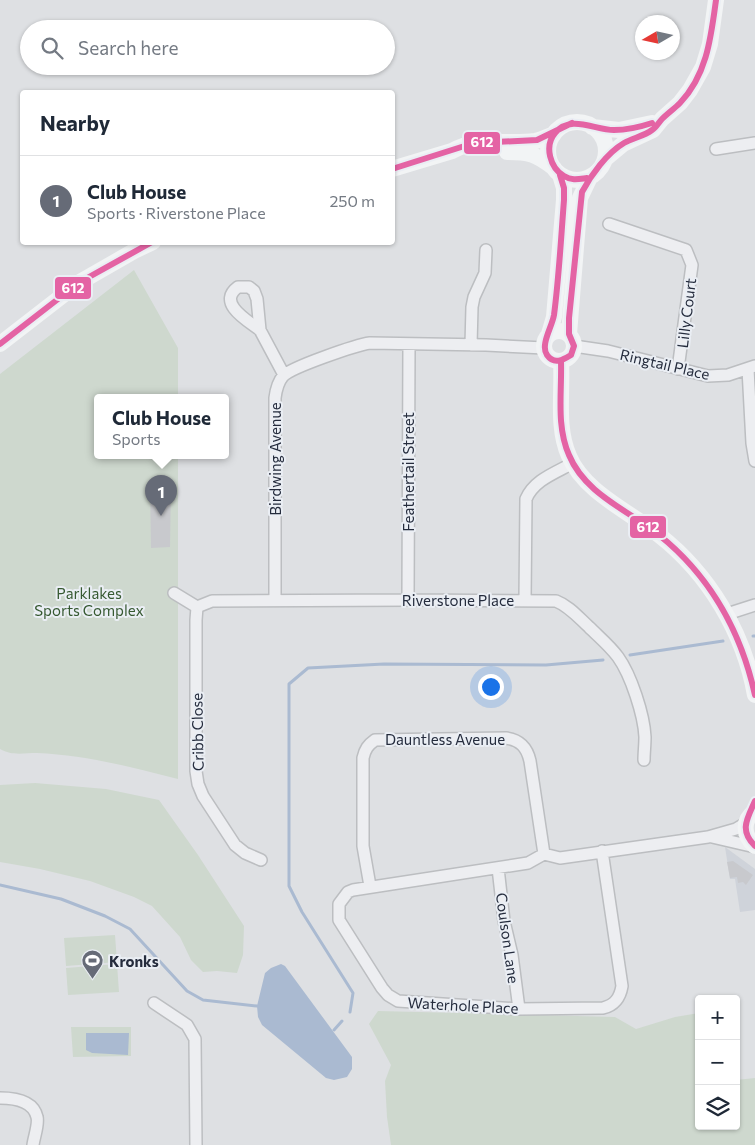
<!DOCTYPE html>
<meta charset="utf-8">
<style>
body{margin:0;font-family:Commissioner,sans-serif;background:#f2f2f3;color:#1f2937}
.controls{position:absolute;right:15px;bottom:15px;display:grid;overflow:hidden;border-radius:5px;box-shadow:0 1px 4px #0004}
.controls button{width:45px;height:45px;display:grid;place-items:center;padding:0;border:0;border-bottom:1px solid #e0e1e3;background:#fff;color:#1f2937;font:25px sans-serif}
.compass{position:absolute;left:635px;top:15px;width:45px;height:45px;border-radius:50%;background:#fff;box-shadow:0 1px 4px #0004;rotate:261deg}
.you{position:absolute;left:490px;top:686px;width:18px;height:18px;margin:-12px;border:4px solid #fff;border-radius:50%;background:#1a73e8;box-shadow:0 0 0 8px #1a73e833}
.badge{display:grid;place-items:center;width:32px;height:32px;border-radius:50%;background:#666b77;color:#fff;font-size:16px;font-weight:700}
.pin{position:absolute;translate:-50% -41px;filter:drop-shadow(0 1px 2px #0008)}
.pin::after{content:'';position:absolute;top:26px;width:18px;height:15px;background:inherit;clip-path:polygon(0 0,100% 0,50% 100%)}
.popup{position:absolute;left:94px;top:394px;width:135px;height:65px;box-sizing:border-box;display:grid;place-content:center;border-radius:5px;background:#fff;filter:drop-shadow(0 1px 4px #0005);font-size:16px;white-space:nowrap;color:#747a83}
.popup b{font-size:19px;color:#1f2937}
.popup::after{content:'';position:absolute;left:50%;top:100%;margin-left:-10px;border:10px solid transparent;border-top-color:#fff}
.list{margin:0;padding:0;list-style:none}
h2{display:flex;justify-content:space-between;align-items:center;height:65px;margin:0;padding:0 20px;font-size:21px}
h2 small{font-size:16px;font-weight:400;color:#747a83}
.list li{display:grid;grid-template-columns:32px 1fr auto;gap:15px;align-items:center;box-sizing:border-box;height:90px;padding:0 20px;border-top:1px solid #e0e1e3}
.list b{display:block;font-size:19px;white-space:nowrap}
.list p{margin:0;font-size:16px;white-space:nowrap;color:#747a83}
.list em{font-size:16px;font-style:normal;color:#747a83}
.icon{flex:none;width:28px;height:28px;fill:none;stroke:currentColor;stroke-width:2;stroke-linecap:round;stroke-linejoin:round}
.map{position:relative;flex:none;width:755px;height:1145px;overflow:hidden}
.search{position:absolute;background:#fff;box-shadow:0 1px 4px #0004;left:20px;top:20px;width:375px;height:55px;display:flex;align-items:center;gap:12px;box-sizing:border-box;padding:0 18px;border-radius:28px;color:#747a83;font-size:19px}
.panel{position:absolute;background:#fff;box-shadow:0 1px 4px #0004;left:20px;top:90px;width:375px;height:155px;border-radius:5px}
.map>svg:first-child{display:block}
.built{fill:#cfd3da}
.green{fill:#ced8ce}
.water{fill:#aabad1}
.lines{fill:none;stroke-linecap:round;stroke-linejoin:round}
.stream{stroke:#aabad1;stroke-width:3}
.building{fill:#c8c9cd}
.street-casing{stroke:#bcbec1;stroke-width:14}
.street{stroke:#edeef1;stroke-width:11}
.secondary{stroke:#f2f4f5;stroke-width:16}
.bus-1-casing{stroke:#eaeef4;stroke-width:10}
.bus-1{stroke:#e463a4;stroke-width:6}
.labels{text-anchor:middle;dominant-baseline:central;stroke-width:4;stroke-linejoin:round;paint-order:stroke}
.street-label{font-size:15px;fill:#252c3d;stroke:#eaeef4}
.park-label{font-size:15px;fill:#365931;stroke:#eaeef4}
.poi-label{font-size:15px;font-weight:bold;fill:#252c3d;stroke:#eaeef4;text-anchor:start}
.line-badge{stroke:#eaeef4;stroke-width:2}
.badge-label{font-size:14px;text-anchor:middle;font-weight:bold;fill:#fff}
</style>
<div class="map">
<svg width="755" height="1145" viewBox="0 0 755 1145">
<rect width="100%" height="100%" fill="#dee0e3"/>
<path class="built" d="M725 847 755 869V910L740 912 735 879H730Z"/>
<path class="green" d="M134 270 178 348V397H97V455H178V779C131 767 85 755 37 753 23 753 12 756 0 749V374Z
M35 783 106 789 159 800 198 855 244 926 243 955 237 973 217 971 203 972 191 960 180 937 152 906 134 897 90 881 40 869 0 862V785Z
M115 935 117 962 66 966 64 938Z
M117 964 119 992 68 995 66 968Z
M378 1011 615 1017 636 1029 675 1017 699 1013V1126H736V1080L755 1078V1145H391L387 1117 385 1081 391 1065 369 1024Z
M71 1027H131V1056L73 1057Z"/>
<path class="water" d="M281 964 285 966 352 1057V1069L347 1077 334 1080 326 1078 262 1025 258 1017 257 1006 265 973 271 968Z
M86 1033H129L128 1055 92 1053 86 1050Z"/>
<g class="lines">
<path class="stream" d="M753 636H755
M630 655 723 641
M0 885 61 899 105 916 130 929 187 991 203 1000 257 1006
M350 1012 353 993 302 912 289 886V684L308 668 384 664 546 665 603 660
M334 1030 342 1021"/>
</g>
<path class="building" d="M171 483 170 547 151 548 150 484Z
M733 861 753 875 746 885 743 882 738 883 737 877 730 878 727 862Z"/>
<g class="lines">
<defs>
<path id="street" d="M716 149 755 143
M609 224 686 250 692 265 678 369
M260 330C248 321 216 303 238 287H249L254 291 257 299 260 330 284 375
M471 345 472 307 474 297 485 273 486 250
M574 346 608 351 708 376 728 375 755 366
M748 369 752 443 755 461
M174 593 197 607
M275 600V398C276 390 278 382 283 376 292 367 356 345 370 343L486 345 544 348
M408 600 409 344
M525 600 526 499C534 480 555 473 573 463
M197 607 212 601 408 600 556 601C569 606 578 617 589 627 599 637 610 646 618 657 631 675 644 715 645 737 645 745 644 753 644 760
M197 607 196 620V771L198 784 203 796 235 845 245 853 261 860
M727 614 755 605
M712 837 755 847
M602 851 622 986C620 998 615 1005 603 1008L519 1009 398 1001 388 995 382 988 339 920V904L348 892 353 890 528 863 544 854 560 858 708 837 736 829 746 823
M498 868 504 921 512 955 519 1009
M370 886 363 846V758C365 749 368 745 375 740L506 738C520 740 527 747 530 761L544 854
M154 1003 187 1025 195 1039 196 1145
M0 1098C14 1098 33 1100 37 1117 39 1124 34 1137 33 1145"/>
</defs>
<use href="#street" class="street-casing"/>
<use href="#street" class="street"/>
<path class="secondary" d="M548 151a29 29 0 1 1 58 0a29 29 0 1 1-58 0Z
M592 127 619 130 652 123
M507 152C529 152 536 154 554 168
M605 159 623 144 653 130 662 119 680 103 690 90 703 67 710 44 716 0
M392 169 452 151C478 136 507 145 535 141 541 140 547 137 554 134
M544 346a15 15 0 1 1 30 0a15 15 0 1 1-30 0Z
M549 334 554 317 564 200V188L560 175
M569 334 580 198 590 177
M0 344 80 282 134 251 153 242
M561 361C563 392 556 427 569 456 584 492 630 512 659 535 709 574 744 633 755 695
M755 811C742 820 743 836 755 846"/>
<defs>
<path id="bus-1" d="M392 169 474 143 537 140 572 123
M560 175 564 188V200C561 238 559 277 554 315 552 327 540 345 547 355 554 365 563 360 571 355L574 346 569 334V318L582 192C591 175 607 153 624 143 633 138 644 136 652 130 656 128 659 122 662 119 668 113 674 109 680 103 707 75 711 37 716 0
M587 178C579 179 572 181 564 176 550 168 544 146 555 133 571 114 594 130 614 130 627 130 640 127 652 123
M0 344 80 282 152 242
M561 361C562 392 556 426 569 455 585 494 628 510 659 535 710 576 741 632 755 695
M755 801C747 819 739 830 755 846"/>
</defs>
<use href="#bus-1" class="bus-1-casing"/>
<use href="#bus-1" class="bus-1"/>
</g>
<defs>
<symbol id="stadium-pin" viewBox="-11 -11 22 30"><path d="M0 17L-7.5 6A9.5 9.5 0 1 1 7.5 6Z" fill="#666b77" stroke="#eaeef4"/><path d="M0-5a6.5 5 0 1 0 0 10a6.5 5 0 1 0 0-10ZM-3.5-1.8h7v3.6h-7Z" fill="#fff"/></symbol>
</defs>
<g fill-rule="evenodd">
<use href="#stadium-pin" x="80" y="948" width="25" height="34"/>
</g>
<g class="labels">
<g class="street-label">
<text transform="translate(686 313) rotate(-83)">Lilly Court</text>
<text transform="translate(665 364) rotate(13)">Ringtail Place</text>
<text transform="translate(275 459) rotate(-90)">Birdwing Avenue</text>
<text transform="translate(408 472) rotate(-90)">Feathertail Street</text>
<text x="458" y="600">Riverstone Place</text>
<text transform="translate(197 732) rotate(-91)">Cribb Close</text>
<text x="445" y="739">Dauntless Avenue</text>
<text transform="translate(508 938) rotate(82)">Coulson Lane</text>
<text transform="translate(463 1005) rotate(3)">Waterhole Place</text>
</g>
<g class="park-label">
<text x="89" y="593">Parklakes<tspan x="89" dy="17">Sports Complex</tspan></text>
</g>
<g class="poi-label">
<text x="109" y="961">Kronks</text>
</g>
</g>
<g class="line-badge">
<rect x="463" y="131" width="38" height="24" rx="5" fill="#e463a4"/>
<rect x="54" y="276" width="38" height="24" rx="5" fill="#e463a4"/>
<rect x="629" y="515" width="38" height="24" rx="5" fill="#e463a4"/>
</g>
<g class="badge-label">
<text x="482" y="147">612</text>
<text x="73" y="293">612</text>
<text x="648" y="532">612</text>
</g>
</svg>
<div class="controls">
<button>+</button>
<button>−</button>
<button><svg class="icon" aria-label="layers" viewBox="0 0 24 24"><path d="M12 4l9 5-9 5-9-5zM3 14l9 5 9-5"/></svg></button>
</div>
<svg class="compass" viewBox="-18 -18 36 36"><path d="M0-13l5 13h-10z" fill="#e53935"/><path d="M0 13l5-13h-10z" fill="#747a83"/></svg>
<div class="you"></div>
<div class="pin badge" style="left:161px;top:516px">1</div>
<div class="popup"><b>Club House</b>Sports</div>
<div class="search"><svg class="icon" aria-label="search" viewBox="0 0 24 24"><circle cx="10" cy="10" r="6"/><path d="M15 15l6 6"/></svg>Search here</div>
<section class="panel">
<h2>Nearby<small></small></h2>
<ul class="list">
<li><span class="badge">1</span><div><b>Club House</b><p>Sports · Riverstone Place</p></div><em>250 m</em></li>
</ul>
</section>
</div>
